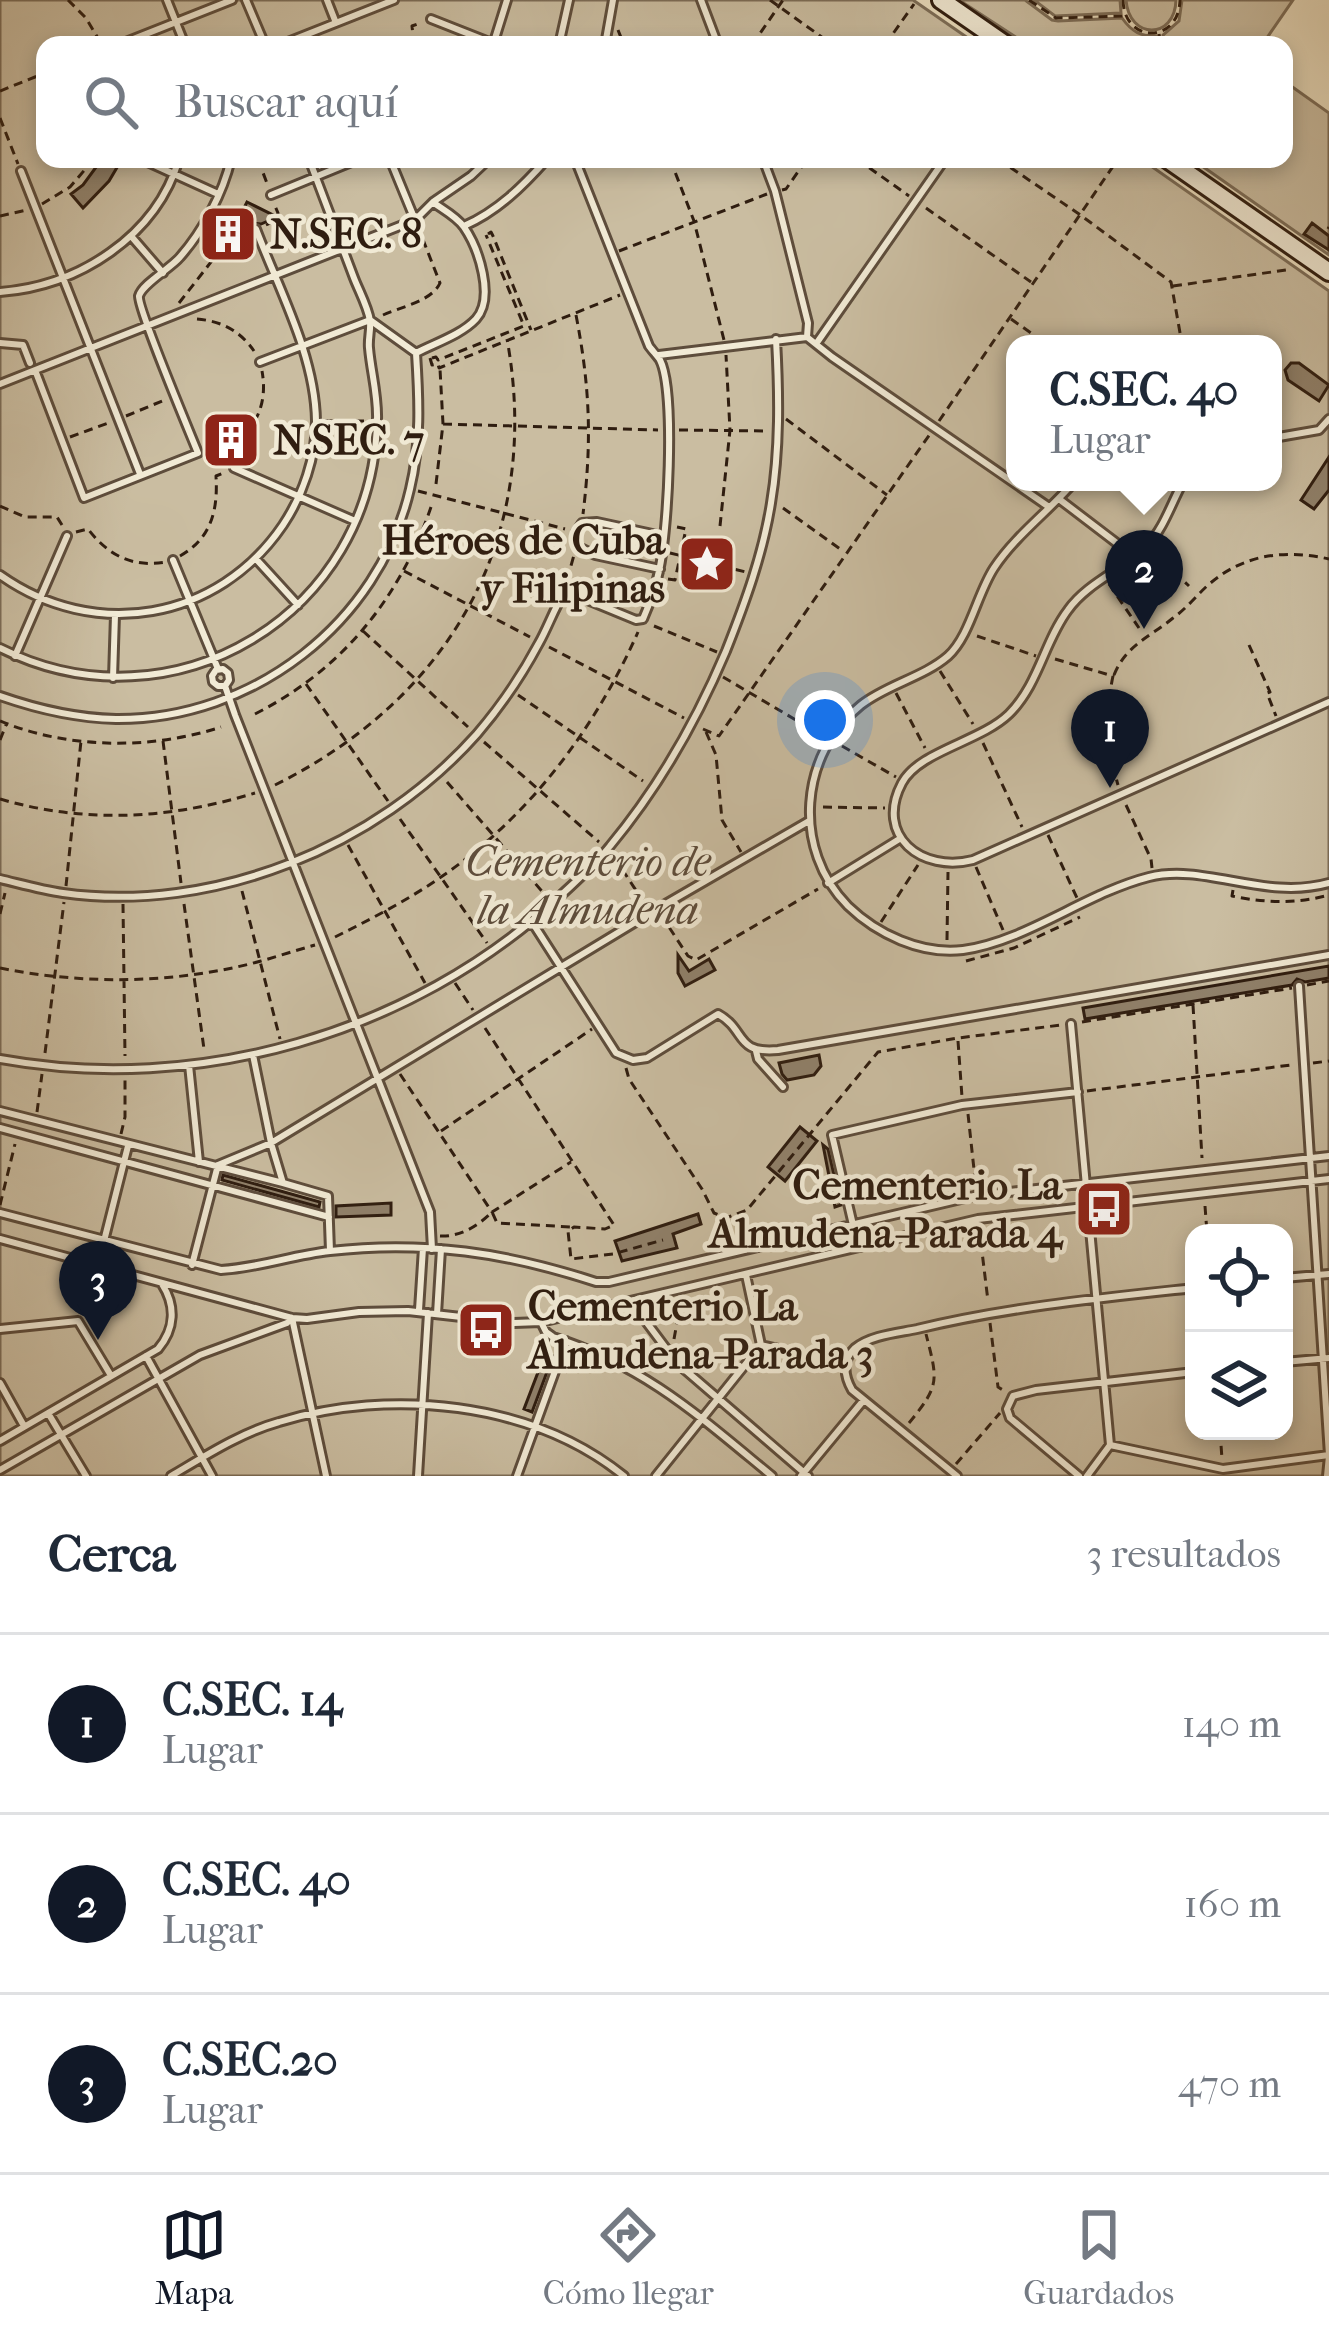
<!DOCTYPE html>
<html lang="es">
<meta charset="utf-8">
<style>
body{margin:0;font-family:"IM FELL French Canon",serif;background:#f2f2f3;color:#1f2937}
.controls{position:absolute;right:36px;bottom:36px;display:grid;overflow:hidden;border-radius:24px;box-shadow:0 6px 18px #0003}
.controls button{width:108px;height:108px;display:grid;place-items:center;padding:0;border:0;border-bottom:3px solid #e0e1e3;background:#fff;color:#1f2937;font:60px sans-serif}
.you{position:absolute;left:825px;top:720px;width:42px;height:42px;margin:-30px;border:9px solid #fff;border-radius:50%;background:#1a73e8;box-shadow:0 0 0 18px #1a73e833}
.badge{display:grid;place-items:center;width:78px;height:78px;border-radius:50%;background:#111827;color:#fff;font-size:39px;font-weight:700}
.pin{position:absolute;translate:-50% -99px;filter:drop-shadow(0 3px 6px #0008)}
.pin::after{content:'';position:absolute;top:63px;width:42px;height:36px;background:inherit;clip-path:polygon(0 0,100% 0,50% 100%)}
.popup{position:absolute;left:1006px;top:335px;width:276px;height:156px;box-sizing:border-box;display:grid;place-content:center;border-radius:24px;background:#fff;filter:drop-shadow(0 3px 9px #0005);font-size:39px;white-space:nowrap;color:#747a83}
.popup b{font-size:45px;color:#1f2937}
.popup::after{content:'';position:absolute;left:50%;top:100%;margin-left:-24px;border:24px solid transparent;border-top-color:#fff}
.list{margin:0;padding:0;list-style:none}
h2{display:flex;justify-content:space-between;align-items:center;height:156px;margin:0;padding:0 48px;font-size:51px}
h2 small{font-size:39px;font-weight:400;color:#747a83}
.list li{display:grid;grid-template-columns:78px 1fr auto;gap:36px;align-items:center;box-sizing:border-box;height:180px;padding:0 48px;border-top:3px solid #e0e1e3}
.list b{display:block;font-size:45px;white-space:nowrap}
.list p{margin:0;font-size:39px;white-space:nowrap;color:#747a83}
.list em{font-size:39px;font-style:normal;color:#747a83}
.icon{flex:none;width:66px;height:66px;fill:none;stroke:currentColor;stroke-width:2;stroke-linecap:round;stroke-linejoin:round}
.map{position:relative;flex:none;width:1329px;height:1476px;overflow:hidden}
.search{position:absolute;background:#fff;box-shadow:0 6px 18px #0003;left:36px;right:36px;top:36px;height:132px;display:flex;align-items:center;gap:30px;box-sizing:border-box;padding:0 42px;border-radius:24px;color:#747a83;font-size:45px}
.sheet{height:696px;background:#fff}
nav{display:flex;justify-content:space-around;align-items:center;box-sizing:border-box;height:168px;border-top:3px solid #e0e1e3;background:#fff;font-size:33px;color:#747a83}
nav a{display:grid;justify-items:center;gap:6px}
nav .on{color:#111827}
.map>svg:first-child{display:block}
.green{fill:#cabda1;stroke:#7c6d58;stroke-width:3;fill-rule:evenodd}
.building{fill:#90816b;stroke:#2f1d10;stroke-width:3}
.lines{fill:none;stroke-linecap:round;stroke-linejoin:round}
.lane-casing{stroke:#5e4d3c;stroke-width:12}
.secondary-casing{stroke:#2f1d10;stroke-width:22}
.path{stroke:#2f1d10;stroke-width:3;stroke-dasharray:9 6;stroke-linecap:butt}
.lane{stroke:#f1ead5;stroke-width:6}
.secondary{stroke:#f1ead5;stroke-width:16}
.labels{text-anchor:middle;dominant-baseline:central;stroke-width:9;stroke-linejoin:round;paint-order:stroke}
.poi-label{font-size:42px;font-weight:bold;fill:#2f1d10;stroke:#f1ead5;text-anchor:start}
.park-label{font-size:42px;font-style:italic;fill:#5e4d3c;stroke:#f1ead5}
</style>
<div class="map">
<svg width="1329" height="1476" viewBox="0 0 1329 1476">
<rect width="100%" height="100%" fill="#eadebf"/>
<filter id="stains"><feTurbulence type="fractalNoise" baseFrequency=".00167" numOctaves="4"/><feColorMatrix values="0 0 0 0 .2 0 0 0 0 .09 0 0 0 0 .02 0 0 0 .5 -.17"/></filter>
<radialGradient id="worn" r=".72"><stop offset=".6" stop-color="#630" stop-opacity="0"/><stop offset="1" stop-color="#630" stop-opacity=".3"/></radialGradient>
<path class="green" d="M0 0H913L978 45H45V159H1141L1329 291V1476H0ZM1015 344H1273V482H1015ZM1194 1233H1284V1431H1194Z
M959 0H1025L1052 20 1058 21 1122 18C1132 32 1141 37 1158 36L1159 45H1028Z
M1034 0H1120L1121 13 1055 16Z
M1126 0H1176C1175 40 1129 40 1126 0Z
M1182 0H1293L1262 45H1164L1163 35 1179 21Z
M1284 81 1329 113V255L1192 159H1284Z"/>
<path class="building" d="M102 159H122L109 181 83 208 71 194 83 185Z
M247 202 277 217 261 224 252 223 249 228 228 236 220 250 205 236 219 218 243 210Z
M1312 223 1329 236V250L1304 234Z
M1291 363H1299L1329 385 1319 401 1288 380 1285 370Z
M1329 457V490L1314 509 1301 500Z
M678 955 689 971 709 959 715 970 685 986 678 973Z
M1329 966V978L1305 982 1297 979 1292 985 1085 1019 1083 1008Z
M819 1055 821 1066 814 1075 787 1080 782 1074 779 1063Z
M800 1127 817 1141 785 1181 768 1167Z
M823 1145 828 1149 841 1205 835 1207Z
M223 1175 320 1202 319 1207 222 1180Z
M391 1203V1215L336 1217V1206Z
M698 1214 701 1224 673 1234 677 1248 622 1261 615 1241Z
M545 1354 553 1356 532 1412 524 1409Z"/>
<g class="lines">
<defs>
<path id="lane" d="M167 0 185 45
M246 0 265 45
M327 0 336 23
M701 0 718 45
M431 19 497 45
M118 45 232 0
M280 45 394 0
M493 45 507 0
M559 45 569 0
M605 45 613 0
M141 159 218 194
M390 159 415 220
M21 171 140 474
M271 195 359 159
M464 226C498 211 523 186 547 159
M131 236 163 273
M0 292C78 286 156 237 179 159
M807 337 832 357 1049 507
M0 343 23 345 30 363
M816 344 945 159
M416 353C435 343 461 335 476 319 495 298 479 249 464 227 457 217 444 210 434 203
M659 355 807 337 808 323 775 191 763 159
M260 362 370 320
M35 370 84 498 198 453C190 433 137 307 139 296 142 284 171 268 180 257 203 231 223 193 231 159
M0 384 415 220 433 202 471 176 489 159
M1273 438 1319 430 1329 419
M234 468 355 521
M1074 482C1048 512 1016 535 994 568 977 594 970 636 948 656 924 677 886 685 861 705 799 754 792 850 848 906 877 934 921 955 963 950 1027 941 1086 893 1149 877 1205 863 1265 901 1329 883
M1183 482C1171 504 1164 528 1147 546 1123 570 1088 582 1068 610 1044 642 1039 684 1009 714 980 742 919 751 902 783 874 836 922 873 973 860L1329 702
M1059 499 1135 557
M256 559 298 605
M173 560 218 669
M660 569 595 555 577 546 576 532 582 523 597 522 662 536
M0 575C94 642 218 621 283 525 303 495 316 457 316 421 315 355 279 290 256 229
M0 648C173 735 374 614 377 420 378 395 371 372 369 348 368 339 371 330 370 321 368 307 359 291 354 278 339 238 324 199 309 159
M15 656 67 536
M113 678 115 615
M225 686H218L213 682 212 676 216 670 223 669 228 673 229 680 225 686 235 715 430 1212 432 1249
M0 696C37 709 76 718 116 719 253 720 379 623 410 489 421 444 419 399 416 353L370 320
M0 879C21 884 42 890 63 893 213 914 377 847 477 734 501 706 522 675 539 643 548 627 554 609 564 593L568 592 636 620 643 619C649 605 655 590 658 575 668 539 676 391 660 360 659 358 651 349 649 346L575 159
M828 883 901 838
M532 922 616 1053 633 1060 647 1058 718 1014C747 1030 734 1054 778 1050L1329 955
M1071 1024 1110 1445
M756 1051 758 1059 783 1087
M253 1055 271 1143 283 1183 328 1196 330 1251
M0 1059C197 1095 411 1034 558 898 576 881 595 865 610 846 659 787 696 722 726 651 745 603 763 554 771 503 780 449 779 394 776 339
M189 1065 199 1162
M0 1111 283 1183
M0 1128 329 1217
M218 1165 271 1143 657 909 809 821
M0 1213 221 1270C258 1268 293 1255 330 1251 424 1240 508 1253 596 1282H609L974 1196 1329 1156
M853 1225 832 1135 962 1105 1078 1092
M0 1239 292 1318 307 1319 359 1312 408 1311 514 1323 541 1322 978 1219 1329 1179
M104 1241 128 1146
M192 1265 218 1165
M746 1275 761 1345 846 1364
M1284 1278 1329 1274
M632 1303 677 1363 808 1476
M419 1310 423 1248
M437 1314 441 1249
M541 1322 546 1332 553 1337C645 1366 699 1416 772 1476
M0 1329 78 1321 110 1374
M146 1356 212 1476
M1284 1362 1329 1358
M0 1383 24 1426
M48 1413 86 1476
M0 1441 158 1349C175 1329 176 1306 162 1284
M0 1470 200 1355 287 1323 292 1318 326 1476
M171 1476C205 1456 240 1433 279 1422 390 1388 531 1401 624 1476
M418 1476 428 1313
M517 1476 566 1341
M656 1476 761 1345
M801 1476 863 1401
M957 1476 852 1390C844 1376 842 1360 855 1348 871 1335 898 1333 917 1329 1008 1307 1101 1298 1194 1288
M1079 1476 1010 1418 1007 1409 1013 1396 1036 1390 1194 1372
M1087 1476 1110 1445 1223 1469 1329 1455 1299 986
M1327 1476 1329 1456"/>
<path id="secondary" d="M941 0 1006 45
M1167 159 1329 272"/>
</defs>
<use href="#lane" class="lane-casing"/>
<use href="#secondary" class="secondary-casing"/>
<path class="path" d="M68 0 86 18 102 45
M770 0 833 45
M1029 0 1056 18 1125 16
M1123 0C1124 44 1179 44 1180 0
M618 30 624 45
M1159 34 1161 45
M414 45 412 26 420 23
M752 45 783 0
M885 45 914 4
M0 91 45 73
M0 118 18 164
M265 159 262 170 268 186
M670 159 694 221 724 340
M857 159 909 196
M998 159 1079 214 1171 282 1182 344
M782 190 786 189 807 159
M42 204 70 187 94 159
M926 208 1031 282
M0 216 27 210
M266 225 275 221 278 213 275 206
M1328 229 1329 227
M488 234 491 232 493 236 531 330
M619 251 767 194
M1173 286 1286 270
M179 303 229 239 245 233
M383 315C401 307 432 301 440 283L420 232
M576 315C590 387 592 441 583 514
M197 319C222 321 240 331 254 351
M1011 319 1031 333 1042 344
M430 358 432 365 438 364 439 368 620 295
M432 358 436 357 438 360 524 326 486 235
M126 416 167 399
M786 419 887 495
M325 421H370
M939 421 1118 159
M443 424 658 430
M679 430 766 431
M70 437 111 422
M231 457 230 449C256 428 268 404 262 371
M436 484 443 424 440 369
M418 491 565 529
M0 506 25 517H57L62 525
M783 508 843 551
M720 526 730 430 726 355
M76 532 88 529C108 555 132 568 166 562
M1152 552 1189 586
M670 553 699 560
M180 556C212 538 218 509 216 476L226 472
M721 566 746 572
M404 571 530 637
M668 579 675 580 686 529 677 527
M567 580 574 555
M1109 584 1139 628
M654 626 717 652
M363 631 468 727
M977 636 1036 656
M1249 645 1270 692 1267 693 1276 716
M549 647 684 718
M1055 659 1113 676C1105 713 1108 749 1118 785
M940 671 973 724
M1114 675C1126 645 1150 637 1173 618 1186 609 1196 596 1207 586 1243 554 1284 549 1329 559
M723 677 823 736
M306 684 388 801
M896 693 925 748
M518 695 643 781
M255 714C342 670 400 598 431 507
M0 721C68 749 151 750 221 727
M703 729 719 736 930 434
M706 732 716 755 722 820 741 852
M0 740 6 725
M163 741 181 883
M484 742 599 842
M983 743 1022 827
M842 746 896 777
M447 782 547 897
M275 785C452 697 543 535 507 339
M0 799C86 824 170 819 255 793
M1126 805 1151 859 1152 868
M823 807 885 808
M400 819 487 943
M1048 835 1077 898
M348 845 425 983
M614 857 645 904
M976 867 1003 930
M66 886 81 741
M1233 890 1232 896C1265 903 1296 904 1329 895
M242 891 280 1039
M123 904 125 1056
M184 904 204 1049
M0 914 5 893
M661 915 688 956 696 960 818 889
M881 922 918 865
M335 937C371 919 408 900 441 877 529 817 595 729 638 632
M947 940 948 872
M966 961 1014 948 1080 917
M0 968C85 985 177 984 261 961 279 956 297 950 315 945
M455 983 473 1010
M1307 985 1329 981
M1193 1005 1202 1158
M1082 1022 1292 988
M485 1028 614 1225 605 1229 574 1227 568 1231 571 1259 613 1254 663 1240
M958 1041 962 1097
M45 1053 64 902
M1313 1063 1329 1061
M626 1068 629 1079 702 1189 714 1213 726 1218 747 1210 878 1052 958 1038 1061 1025
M400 1074 492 1212 571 1162
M1087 1091 1291 1065
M37 1112 42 1074
M968 1114 976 1188
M441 1131 592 1029
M121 1134 125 1117V1078
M0 1205 15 1144
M1205 1206 1207 1233
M979 1227 988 1301
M440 1236C460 1237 478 1226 492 1212L497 1223 572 1227
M80 1314 90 1271
M990 1323 998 1387 1006 1392
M674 1339 678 1317 689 1298
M909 1423C940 1385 938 1381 926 1334
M1220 1431 1222 1459
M956 1464 1000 1413"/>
<use href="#lane" class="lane"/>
<use href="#secondary" class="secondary"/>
</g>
<defs>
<symbol id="building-square" viewBox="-11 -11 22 22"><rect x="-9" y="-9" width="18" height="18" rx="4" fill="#8f2418" stroke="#f1ead5"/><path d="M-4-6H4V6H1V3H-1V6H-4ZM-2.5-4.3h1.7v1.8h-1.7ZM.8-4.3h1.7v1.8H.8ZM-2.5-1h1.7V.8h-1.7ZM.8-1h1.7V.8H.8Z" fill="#fff"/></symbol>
<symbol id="sight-square" viewBox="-11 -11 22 22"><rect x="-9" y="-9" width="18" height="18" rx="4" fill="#8f2418" stroke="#f1ead5"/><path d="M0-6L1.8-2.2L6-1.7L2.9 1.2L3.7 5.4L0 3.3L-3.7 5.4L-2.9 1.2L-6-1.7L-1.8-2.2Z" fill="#fff"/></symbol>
<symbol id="bus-square" viewBox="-11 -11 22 22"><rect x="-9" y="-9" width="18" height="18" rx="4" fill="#8f2418" stroke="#f1ead5"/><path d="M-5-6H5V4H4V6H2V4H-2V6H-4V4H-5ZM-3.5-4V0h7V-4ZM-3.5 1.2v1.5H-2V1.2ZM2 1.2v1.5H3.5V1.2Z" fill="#fff"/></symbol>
</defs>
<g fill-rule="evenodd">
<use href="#building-square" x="195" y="201" width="66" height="66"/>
<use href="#building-square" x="198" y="407" width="66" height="66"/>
<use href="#sight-square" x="674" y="531" width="66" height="66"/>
<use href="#bus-square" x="1071" y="1176" width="66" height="66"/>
<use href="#bus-square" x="453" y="1297" width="66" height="66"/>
</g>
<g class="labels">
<g class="poi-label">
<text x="270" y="234">N.SEC. 8</text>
<text x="273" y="440">N.SEC. 7</text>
<text x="665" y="540" text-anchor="end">Héroes de Cuba<tspan x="665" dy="48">y Filipinas</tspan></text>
<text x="1062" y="1185" text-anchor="end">Cementerio La<tspan x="1062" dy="48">Almudena-Parada 4</tspan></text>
<text x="528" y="1306">Cementerio La<tspan x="528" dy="48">Almudena-Parada 3</tspan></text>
</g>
<g class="park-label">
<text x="588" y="862">Cementerio de<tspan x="588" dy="48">la Almudena</tspan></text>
</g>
</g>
<rect width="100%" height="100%" filter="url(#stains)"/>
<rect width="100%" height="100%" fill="url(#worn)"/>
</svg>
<div class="controls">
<button><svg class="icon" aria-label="locate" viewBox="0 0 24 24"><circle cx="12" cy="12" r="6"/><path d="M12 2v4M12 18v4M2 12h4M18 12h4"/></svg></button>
<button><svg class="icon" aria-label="layers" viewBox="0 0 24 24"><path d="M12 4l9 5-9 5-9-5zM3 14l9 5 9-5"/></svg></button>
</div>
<div class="you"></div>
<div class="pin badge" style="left:1110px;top:788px">1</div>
<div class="pin badge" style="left:1144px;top:629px">2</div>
<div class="popup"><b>C.SEC. 40</b>Lugar</div>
<div class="pin badge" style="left:98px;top:1340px">3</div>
<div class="search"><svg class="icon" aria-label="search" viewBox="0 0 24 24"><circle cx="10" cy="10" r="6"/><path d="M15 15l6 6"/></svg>Buscar aquí</div>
</div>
<section class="sheet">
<h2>Cerca<small>3 resultados</small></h2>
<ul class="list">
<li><span class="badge">1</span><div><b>C.SEC. 14</b><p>Lugar</p></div><em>140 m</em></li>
<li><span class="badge">2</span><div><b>C.SEC. 40</b><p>Lugar</p></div><em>160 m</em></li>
<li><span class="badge">3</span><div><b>C.SEC.20</b><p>Lugar</p></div><em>470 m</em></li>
</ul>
</section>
<nav>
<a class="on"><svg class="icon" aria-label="map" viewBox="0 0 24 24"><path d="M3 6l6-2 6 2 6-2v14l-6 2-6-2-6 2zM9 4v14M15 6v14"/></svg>Mapa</a>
<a><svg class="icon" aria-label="directions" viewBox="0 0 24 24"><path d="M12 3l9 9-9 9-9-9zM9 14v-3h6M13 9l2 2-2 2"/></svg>Cómo llegar</a>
<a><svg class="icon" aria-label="saved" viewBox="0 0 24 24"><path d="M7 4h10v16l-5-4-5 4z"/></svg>Guardados</a>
</nav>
